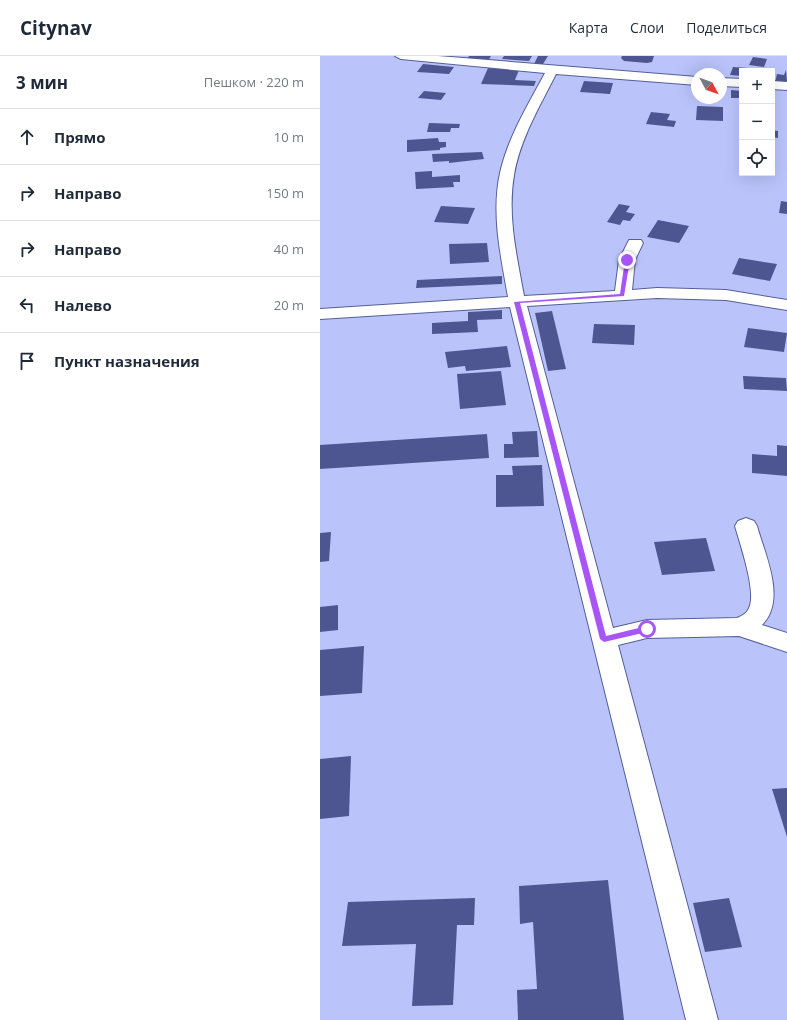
<!DOCTYPE html>
<html lang="ru">
<meta charset="utf-8">
<style>
body{margin:0;font-family:"Open Sans",sans-serif;background:#f6f6f7;color:#1f2937}
.controls{position:absolute;right:12px;top:12px;display:grid;overflow:hidden;border-radius:0px;box-shadow:0 4px 16px #0002}
.controls button{width:36px;height:36px;display:grid;place-items:center;padding:0;border:0;border-bottom:1px solid #e0e1e3;background:#fff;color:#1f2937;font:20px sans-serif}
.compass{position:absolute;left:371px;top:12px;width:36px;height:36px;border-radius:50%;background:#fff;box-shadow:0 4px 16px #0002;rotate:131deg}
.stop{position:absolute;width:12px;height:12px;margin:-9px;border:3px solid #a855f7;border-radius:50%;background:#fff}
.stop.end{background:#a855f7;border-color:#fff;box-shadow:0 1px 4px #0008}
.list{margin:0;padding:0;list-style:none}
h2{display:flex;justify-content:space-between;align-items:center;height:52px;margin:0;padding:0 16px;font-size:17px}
h2 small{font-size:13px;font-weight:400;color:#747a83}
.list li{display:grid;grid-template-columns:26px 1fr auto;gap:12px;align-items:center;box-sizing:border-box;height:56px;padding:0 16px;border-top:1px solid #e0e1e3}
.list b{display:block;font-size:15px;white-space:nowrap}
.list em{font-size:13px;font-style:normal;color:#747a83}
.icon{flex:none;width:22px;height:22px;fill:none;stroke:currentColor;stroke-width:2;stroke-linecap:round;stroke-linejoin:round}
.map{position:relative;flex:none;width:467px;height:964px;overflow:hidden}
header{display:flex;align-items:center;gap:24px;box-sizing:border-box;height:56px;padding:0 20px;background:#fff;border-bottom:1px solid #e0e1e3}
header strong{font-size:19px}
nav{display:flex;gap:22px;margin-inline-start:auto;font-size:14px}
main{display:flex}
aside{flex:1;background:#fff}
.map>svg:first-child{display:block}
.building{fill:#4e5691}
.lines{fill:none;stroke-linecap:round;stroke-linejoin:round}
.minor-casing{stroke:#555e9a;stroke-width:2}
.minor{fill:#fff;fill-rule:evenodd}
.route{fill:#a855f7}
</style>
<header>
<strong>Citynav</strong>
<nav><a>Карта</a><a>Слои</a><a>Поделиться</a></nav>
</header>
<main>
<aside>
<h2>3 мин<small>Пешком · 220 m</small></h2>
<ul class="list">
<li><svg class="icon" aria-label="ahead" viewBox="0 0 24 24"><path d="M12 20V5M6 11l6-6 6 6"/></svg><div><b>Прямо</b></div><em>10 m</em></li>
<li><svg class="icon" aria-label="right" viewBox="0 0 24 24"><path d="M7 20v-9h11M14 6l5 5-5 5"/></svg><div><b>Направо</b></div><em>150 m</em></li>
<li><svg class="icon" aria-label="right" viewBox="0 0 24 24"><path d="M7 20v-9h11M14 6l5 5-5 5"/></svg><div><b>Направо</b></div><em>40 m</em></li>
<li><svg class="icon" aria-label="left" viewBox="0 0 24 24"><path d="M17 20v-9H6M10 6l-5 5 5 5"/></svg><div><b>Налево</b></div><em>20 m</em></li>
<li><svg class="icon" aria-label="arrive" viewBox="0 0 24 24"><path d="M6 21V4h12l-3 4 3 4H6"/></svg><div><b>Пункт назначения</b></div></li>
</ul>
</aside>
<div class="map">
<svg width="467" height="964" viewBox="0 0 467 964">
<rect width="100%" height="100%" fill="#bac4fb"/>
<path class="building" d="M149 0H171L168 5 147 3Z
M184 0H212L209 5 182 3Z
M218 0H228L223 8H214Z
M302 0H334L332 6 327 7 304 5 301 2Z
M433 1 447 3 444 11 429 9Z
M103 8 134 11 129 18 97 16Z
M413 11 428 12 427 15H422V20L410 19Z
M168 12 199 14 195 24 216 25 214 30 161 28Z
M466 14 467 25 465 27 455 26 457 18 464 19Z
M264 25 293 27 290 38 260 36Z
M411 34 422 35V42H411Z
M104 35 126 37 121 44 98 42Z
M377 50 403 51V65L376 64Z
M331 56 350 58 347 64 356 65 354 71 326 68Z
M109 67 140 68 139 72H131L130 76H107Z
M452 74 458 75V82L452 81Z
M118 82 119 86H126V91L120 92V94L87 96V84Z
M162 96 164 103 129 107V105L113 106 112 98Z
M112 115V121L140 119V126H133L134 131 96 133 95 116Z
M461 145 467 146V158L459 157Z
M299 148 310 150 306 156 315 158 310 165 303 164 300 169 287 166Z
M121 150 155 152 148 168 114 166Z
M338 164 369 170 359 187 327 181Z
M167 187 169 206 130 208 129 188Z
M419 202 457 208 450 225 412 218Z
M182 220V228L96 232 97 224Z
M182 254V263L157 264 158 276 112 278V267L148 265V256Z
M232 255 246 313 228 315 215 257Z
M274 268 315 269 314 289 272 287Z
M428 272 467 277 464 296 424 291Z
M187 290 191 311 146 315 145 310 128 312 125 296Z
M181 315 186 349 140 353 137 318Z
M423 320 466 322 467 335 424 333Z
M217 375 219 401 184 402V388H193L192 376Z
M167 378 169 402 0 413V389Z
M457 389 467 390V420L432 417V398L457 400Z
M222 409 224 450 176 451V419H193L192 410Z
M11 476 9 505 0 506V477Z
M386 482 395 515 342 519 334 486Z
M18 549V574L0 576V551Z
M44 590 42 637 0 640V594Z
M31 700 29 760 0 763V703Z
M467 732V781L452 733Z
M288 824 304 964H198L197 934 217 933 213 866 200 868 199 830Z
M155 842 154 869H137L133 949 92 950 96 888 22 890 28 846Z
M409 842 422 891 385 896 373 847Z"/>
<g class="lines">
<defs>
<path id="minor" d="M75 0H118L377 21V29L236 18C220 50 200 83 194 119 187 160 197 201 204 240L295 235 299 204 309 184H321L323 187 315 204 312 234 337 232 406 234 467 244V254L406 244 337 242 207 250 293 572 327 564 417 562C422 560 427 557 429 552 437 536 420 488 415 470L418 465 426 462 434 465 437 470C445 499 467 544 442 569L467 577V596L419 580 327 582 298 589 398 964H366L190 251 0 263V253L188 241C181 201 171 158 180 117 188 81 208 49 225 17L81 3Z
M401 22 422 23V31L401 30Z
M452 25 467 26V34L452 33Z"/>
</defs>
<use href="#minor" class="minor-casing"/>
<use href="#minor" class="minor"/>
</g>
<path class="route" d="M307 203 310 204 304 240 200 247 286 580 327 570 330 573 327 576 284 586 280 583 194 246 300 238 305 204Z"/>
</svg>
<div class="controls">
<button>+</button>
<button>−</button>
<button><svg class="icon" aria-label="locate" viewBox="0 0 24 24"><circle cx="12" cy="12" r="6"/><path d="M12 2v4M12 18v4M2 12h4M18 12h4"/></svg></button>
</div>
<svg class="compass" viewBox="-18 -18 36 36"><path d="M0-13l5 13h-10z" fill="#e53935"/><path d="M0 13l5-13h-10z" fill="#747a83"/></svg>
<div class="stop" style="left:327px;top:573px"></div>
<div class="stop end" style="left:307px;top:204px"></div>
</div>
</main>
